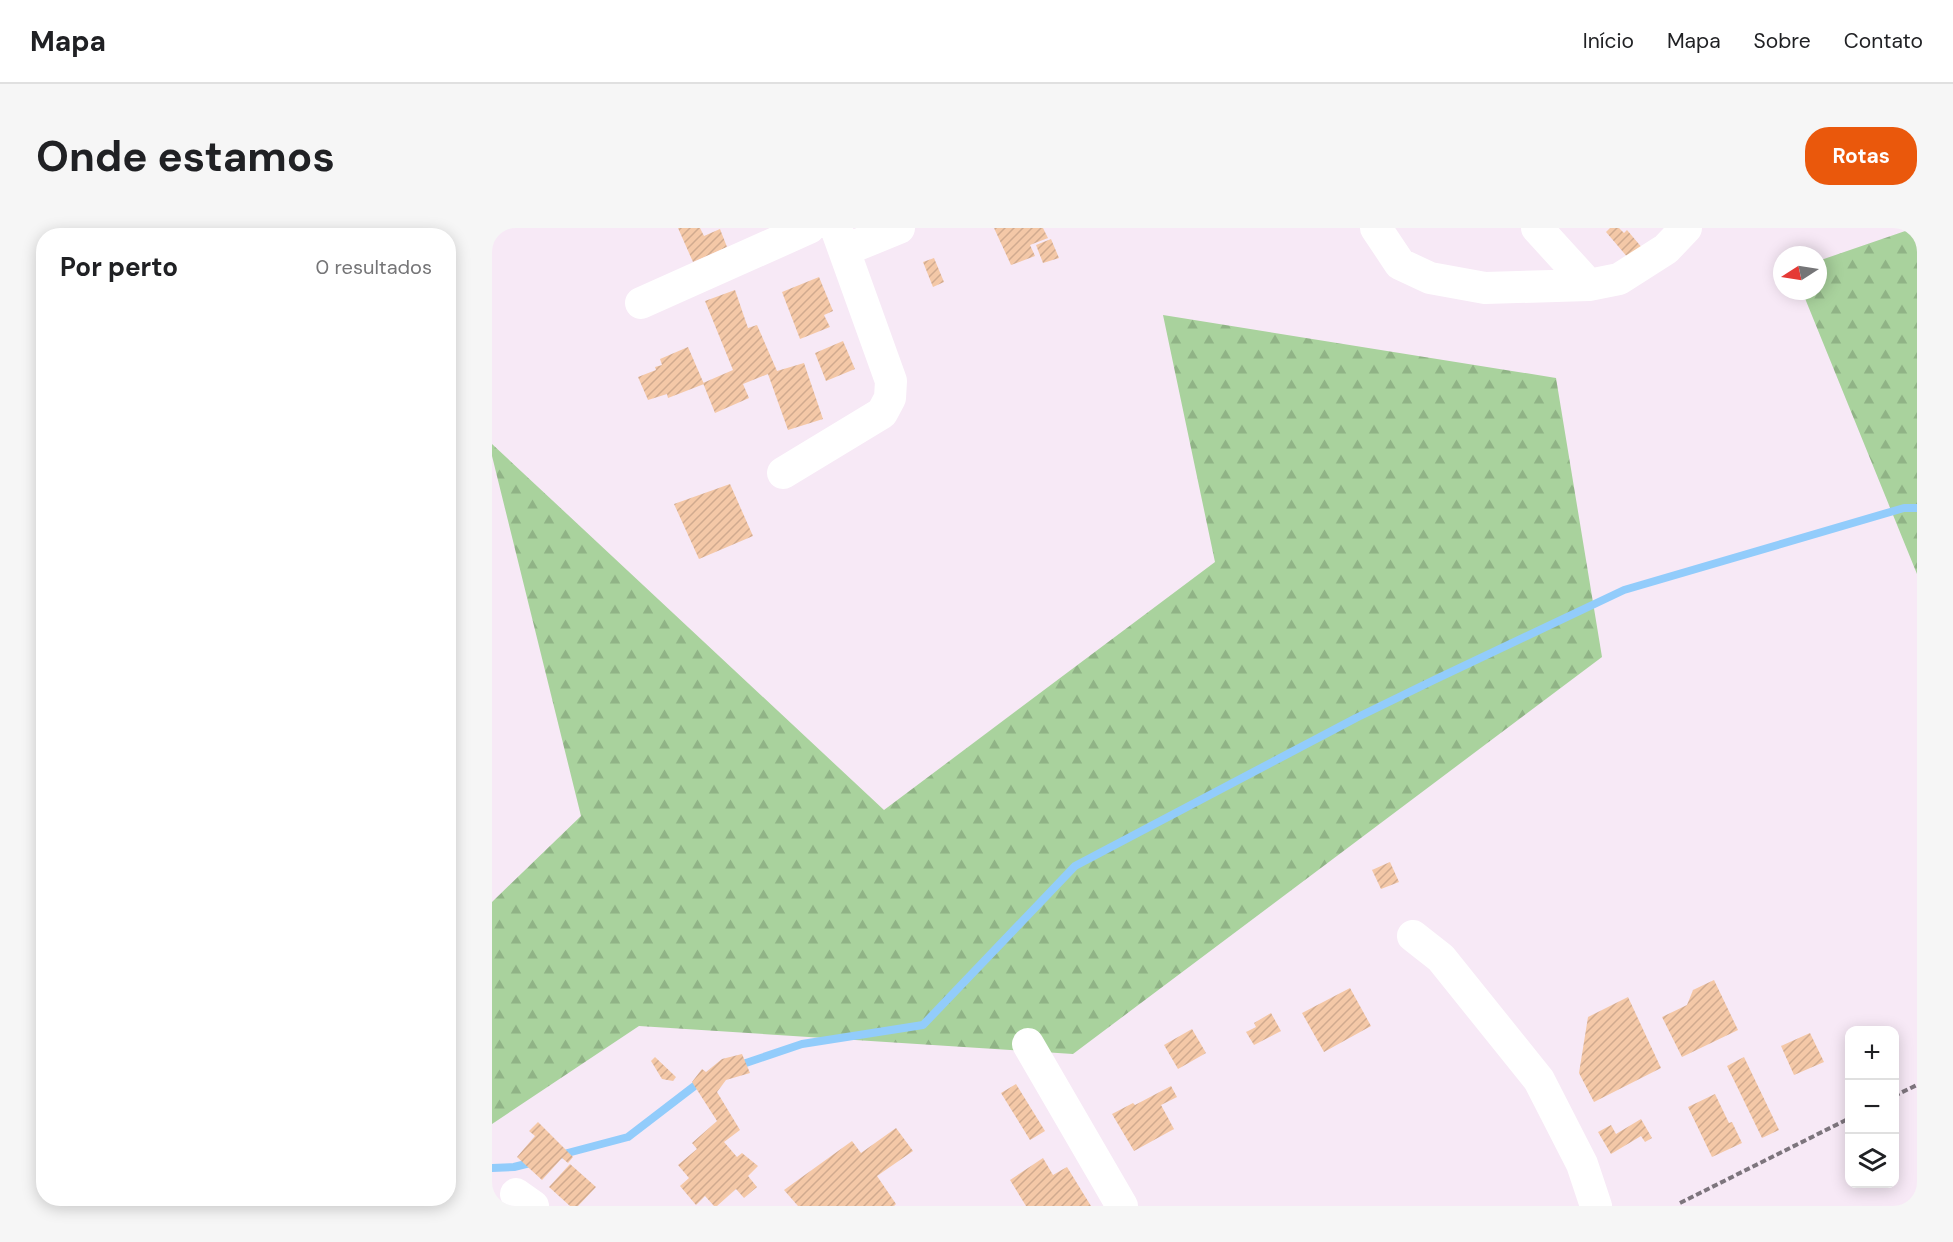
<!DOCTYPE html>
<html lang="pt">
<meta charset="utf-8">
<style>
body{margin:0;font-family:"DM Sans",sans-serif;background:#f6f6f6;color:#202124}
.controls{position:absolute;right:18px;bottom:18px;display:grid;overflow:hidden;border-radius:12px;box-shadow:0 3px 15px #0003}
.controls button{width:54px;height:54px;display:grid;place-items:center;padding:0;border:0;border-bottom:2px solid #e0e0e0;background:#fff;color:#202124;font:30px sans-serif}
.compass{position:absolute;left:1281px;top:18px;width:54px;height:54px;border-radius:50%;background:#fff;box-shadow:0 3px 15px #0003;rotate:258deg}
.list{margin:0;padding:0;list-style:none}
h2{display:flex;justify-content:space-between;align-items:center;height:78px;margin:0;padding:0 24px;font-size:26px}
h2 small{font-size:20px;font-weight:400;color:#757577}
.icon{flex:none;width:33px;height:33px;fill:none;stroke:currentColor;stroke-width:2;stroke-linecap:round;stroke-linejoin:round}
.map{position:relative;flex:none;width:1425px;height:978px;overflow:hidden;border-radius:24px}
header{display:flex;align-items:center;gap:36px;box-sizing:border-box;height:84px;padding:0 30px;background:#fff;border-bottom:2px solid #e0e0e0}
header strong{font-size:28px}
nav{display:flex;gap:33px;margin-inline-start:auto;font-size:21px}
.intro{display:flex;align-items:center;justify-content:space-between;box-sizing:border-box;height:144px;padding:0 36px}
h1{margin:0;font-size:42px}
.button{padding:15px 27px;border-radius:24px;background:#ea580c;color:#fff;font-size:21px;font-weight:700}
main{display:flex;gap:36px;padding:0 36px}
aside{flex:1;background:#fff;border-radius:24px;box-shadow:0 3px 15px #0003}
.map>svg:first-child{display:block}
.forest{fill:url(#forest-firs)}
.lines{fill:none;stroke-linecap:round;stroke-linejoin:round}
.stream{stroke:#92ccfb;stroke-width:8}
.building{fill:url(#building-hatch)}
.path{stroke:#7d757d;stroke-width:4;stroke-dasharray:6 3;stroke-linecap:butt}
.minor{stroke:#fff;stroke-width:32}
</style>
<header>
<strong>Mapa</strong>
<nav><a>Início</a><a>Mapa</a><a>Sobre</a><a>Contato</a></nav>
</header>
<div class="intro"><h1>Onde estamos</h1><a class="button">Rotas</a></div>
<main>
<aside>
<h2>Por perto<small>0 resultados</small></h2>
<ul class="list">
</ul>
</aside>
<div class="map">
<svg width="1425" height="978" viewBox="0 0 1425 978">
<defs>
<pattern id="forest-firs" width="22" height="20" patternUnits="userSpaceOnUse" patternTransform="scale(1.5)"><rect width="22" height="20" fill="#a9d29d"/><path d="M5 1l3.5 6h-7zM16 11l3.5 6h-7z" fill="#90b386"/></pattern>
<pattern id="building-hatch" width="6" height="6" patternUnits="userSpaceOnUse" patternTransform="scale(1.5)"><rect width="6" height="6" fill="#f4c8a7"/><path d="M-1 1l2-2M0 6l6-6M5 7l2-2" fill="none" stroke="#d0aa8f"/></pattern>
</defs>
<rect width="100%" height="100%" fill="#f7e9f6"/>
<path class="forest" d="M1422 0H1425V346L1310 63H1326V33Z
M671 87 1064 150 1110 429 581 826 147 798 0 896V674L89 588 0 228V216L392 582 723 334Z"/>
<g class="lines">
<path class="stream" d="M245 838 310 816 431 797 583 638 864 490 942 452 1132 362 1412 280H1425
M68 927 136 909 209 853
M0 940 22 939 42 934"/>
</g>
<path class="building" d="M186 0H208L212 8 228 1 235 19 201 34Z
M502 0H551L556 10 538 17 543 28 519 37Z
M1118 0H1127L1132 5 1135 2 1157 28 1143 38 1114 4Z
M559 11 567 30 551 35 544 17Z
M442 30 452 54 441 59 431 34Z
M327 49 341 83 332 87 338 99 308 111 290 64Z
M243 62 256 100 265 97 285 143 312 135 331 191 296 202 276 146 251 156 257 170 223 185 211 155 241 142 213 73Z
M351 113 363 141 334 153 323 125Z
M196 119 212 156 176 170 175 166 156 172 146 149 164 142 163 139 170 137 168 131Z
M238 256 261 308 207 331 182 276Z
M898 634 907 654 889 661 880 642Z
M1222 752 1246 802 1190 829 1170 789 1195 777 1201 762Z
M858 760 879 798 832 824 810 785Z
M1136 769 1169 840 1102 874 1087 845 1096 789Z
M779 785 789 803 762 817 754 804 764 799 762 795Z
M700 801 714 825 686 841 672 817Z
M1318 805 1332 834 1302 847 1289 818Z
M250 826 258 845 234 852 225 864 248 902 232 914 245 929 250 925 266 938 256 948 265 959 252 970 244 961 225 978H222L213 968 204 977 188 958 197 950 186 937 205 921 200 915 225 893 200 854 210 841 214 844 230 831Z
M163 829 184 849 181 853 170 851 159 833Z
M1252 829 1287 902 1270 910 1235 838Z
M524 856 553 903 538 912 509 865Z
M679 858 685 869 669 877 682 901 642 923 620 886 641 875 643 877Z
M1223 866 1237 895 1240 894 1250 915 1220 929 1196 879Z
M1149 891 1160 910 1153 914 1149 908 1119 926 1106 904 1119 897 1124 906Z
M46 894 81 929 76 935 70 930 50 952 25 929 43 908 37 903Z
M404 900 421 923 385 948 404 976 402 978H306L292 962 360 913 369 925Z
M551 930 561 947 575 939 599 978H534L518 952Z
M78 936 104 959 86 978H78L57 959Z"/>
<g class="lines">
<path class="path" d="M1402 868 1425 857
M1188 975 1358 890"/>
<path class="minor" d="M884 0 908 36 938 50 993 60 1097 57 1127 51 1174 21 1194 0
M1045 0 1097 57
M353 22 407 0
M149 75 317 0
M291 245 390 185 398 170 399 153 344 0
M921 708 949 730 1047 852 1090 936 1104 978
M536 816 630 978
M24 966 41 978"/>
</g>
</svg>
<div class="controls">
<button>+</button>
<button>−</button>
<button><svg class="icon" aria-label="layers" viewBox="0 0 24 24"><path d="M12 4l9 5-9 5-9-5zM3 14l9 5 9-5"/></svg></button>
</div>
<svg class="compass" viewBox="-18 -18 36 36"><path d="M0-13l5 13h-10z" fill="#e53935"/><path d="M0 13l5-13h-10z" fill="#757577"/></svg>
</div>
</main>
